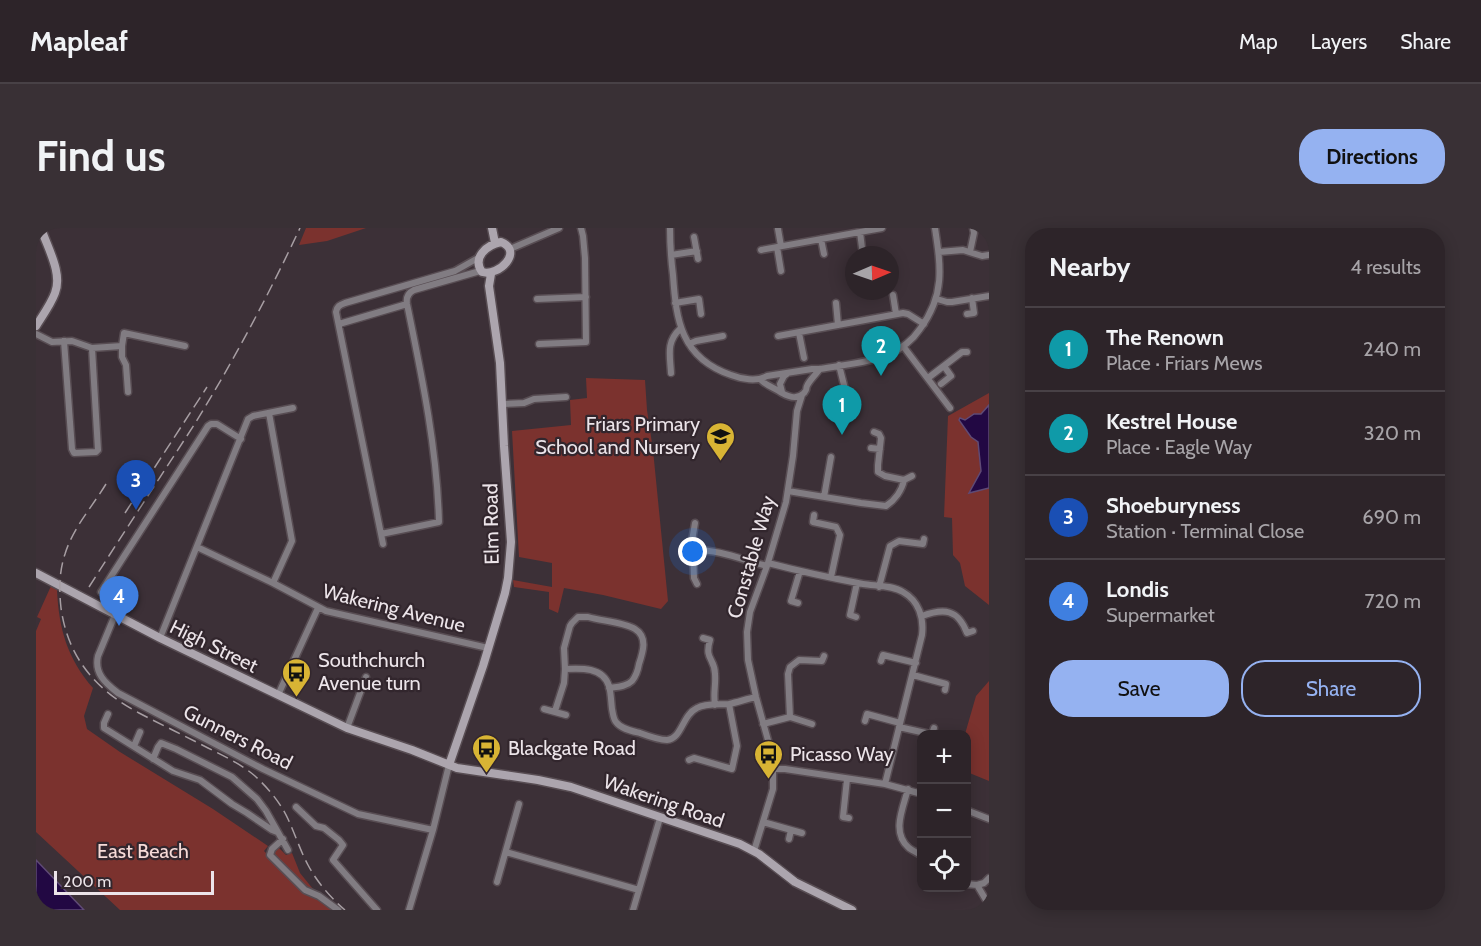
<!DOCTYPE html>
<meta charset="utf-8">
<style>
body{margin:0;font-family:Cabin,sans-serif;background:#393035;color:#f1f3f6}
.controls{position:absolute;right:18px;bottom:18px;display:grid;overflow:hidden;border-radius:12px;box-shadow:0 3px 15px #0003}
.controls button{width:54px;height:54px;display:grid;place-items:center;padding:0;border:0;border-bottom:2px solid #484146;background:#2d2429;color:#f1f3f6;font:30px sans-serif}
.compass{position:absolute;left:809px;top:18px;width:54px;height:54px;border-radius:50%;background:#2d2429;box-shadow:0 3px 15px #0003;rotate:88deg}
.scale{position:absolute;left:18px;bottom:15px;width:160px;box-sizing:border-box;padding-left:6px;border:3px solid #ece4e9;border-top:0;font-size:16px;line-height:21px;white-space:nowrap;color:#ece4e9;-webkit-text-stroke:4px #32262d;paint-order:stroke}
.you{position:absolute;left:657px;top:324px;width:21px;height:21px;margin:-15px;border:4px solid #fff;border-radius:50%;background:#1a73e8;box-shadow:0 0 0 9px #1a73e833}
.badge{display:grid;place-items:center;width:39px;height:39px;border-radius:50%;background:#95b2f1;color:#fff;font-size:20px;font-weight:700}
.pin{position:absolute;translate:-50% -50px;filter:drop-shadow(0 2px 3px #0008)}
.pin::after{content:'';position:absolute;top:32px;width:21px;height:18px;background:inherit;clip-path:polygon(0 0,100% 0,50% 100%)}
.list{margin:0;padding:0;list-style:none}
h2{display:flex;justify-content:space-between;align-items:center;height:78px;margin:0;padding:0 24px;font-size:26px}
h2 small{font-size:20px;font-weight:400;color:#a7a4a8}
.list li{display:grid;grid-template-columns:39px 1fr auto;gap:18px;align-items:center;box-sizing:border-box;height:84px;padding:0 24px;border-top:2px solid #484146}
.list b{display:block;font-size:22px;white-space:nowrap}
.list p{margin:0;font-size:20px;white-space:nowrap;color:#a7a4a8}
.list em{font-size:20px;font-style:normal;color:#a7a4a8}
.actions{display:flex;gap:12px;padding:18px 24px}
.actions a{flex:1;padding:14px 0;border:2px solid #95b2f1;border-radius:24px;text-align:center;font-size:21px;color:#95b2f1}
.actions .main{background:#95b2f1;color:#111}
.icon{flex:none;width:33px;height:33px;fill:none;stroke:currentColor;stroke-width:2;stroke-linecap:round;stroke-linejoin:round}
.map{position:relative;flex:none;width:953px;height:682px;overflow:hidden;border-radius:24px}
header{display:flex;align-items:center;gap:36px;box-sizing:border-box;height:84px;padding:0 30px;background:#2d2429;border-bottom:2px solid #484146}
header strong{font-size:28px}
nav{display:flex;gap:33px;margin-inline-start:auto;font-size:21px}
.intro{display:flex;align-items:center;justify-content:space-between;box-sizing:border-box;height:144px;padding:0 36px}
h1{margin:0;font-size:42px}
.button{padding:15px 27px;border-radius:24px;background:#95b2f1;color:#111;font-size:21px;font-weight:700}
main{display:flex;gap:36px;padding:0 36px}
aside{flex:1;background:#2d2429;border-radius:24px;box-shadow:0 3px 15px #0003}
.map>svg:first-child{display:block}
.green{fill:#7b322e}
.water{fill:#220843;stroke:#5f4a75;stroke-width:1.5}
.lines{fill:none;stroke-linecap:round;stroke-linejoin:round}
.street-casing{stroke:#584d53;stroke-width:9}
.secondary-casing{stroke:#584d53;stroke-width:11}
.street{stroke:#817c82;stroke-width:6}
.secondary{stroke:#aca5ae;stroke-width:8}
.rail{stroke:#a79ea3;stroke-width:1.5;stroke-dasharray:12 6;stroke-linecap:butt}
.labels{text-anchor:middle;dominant-baseline:central;stroke-width:4.5;stroke-linejoin:round;paint-order:stroke}
.poi-label{font-size:20px;fill:#ece4e9;stroke:#32262d;text-anchor:start}
.street-label{font-size:20px;fill:#ece4e9;stroke:#32262d}
.park-label{font-size:20px;fill:#f6dad7;stroke:#32262d}
</style>
<header>
<strong>Mapleaf</strong>
<nav><a>Map</a><a>Layers</a><a>Share</a></nav>
</header>
<div class="intro"><h1>Find us</h1><a class="button">Directions</a></div>
<main>
<div class="map">
<svg width="953" height="682" viewBox="0 0 953 682">
<rect width="100%" height="100%" fill="#3c3037"/>
<path class="green" d="M270 0H330L291 13 263 17Z
M550 150 609 152 611 182 617 222 632 373 625 381 567 367 528 360 522 385 513 381V364L478 359 477 352 516 359V335L483 329 476 203 535 197 534 172 551 170Z
M953 165V377L929 358 924 335 917 327 916 290 908 289 912 188Z
M15 358 21 362C23 401 31 430 57 460L48 488 51 501 84 524 177 581 232 618 228 623 233 628 236 634 266 664 281 670 296 682H84L0 604V403L5 391 1 389Z
M953 453V553L931 544 929 506 940 468Z
M242 619 250 627 256 625 264 645 277 661 275 662 255 646V643L251 639H248C242 633 234 626 242 619Z"/>
<path class="water" d="M953 177V260L933 265 945 243 942 214 935 209 923 192 924 190 929 192 938 186H945Z
M0 632 48 682H0Z"/>
<g class="lines">
<defs>
<path id="street" d="M634 0C634 16 635 31 637 47 640 92 645 130 695 147 705 151 721 154 731 148L776 141H784C806 137 832 135 852 127 865 121 876 113 884 101 909 67 905 40 899 0
M742 1 745 18
M824 4 826 20
M658 9 662 31
M785 11 788 26
M741 19 745 43
M474 21 523 0
M725 22 846 0
M903 24 927 22 946 28 953 27
M934 24 938 5 937 0
M635 27 661 23
M442 30 419 43 309 75C304 77 301 78 300 84L345 306 403 294C401 220 386 149 371 76 370 70 372 65 378 62L444 43
M857 67 860 86
M501 71 550 69
M901 71 911 74H916L953 68
M639 75 663 71 665 86
M800 75 802 97
M931 86 938 85 936 70
M303 96 371 76
M763 105 768 130
M0 106 16 114 36 113 56 120 86 118 88 105 149 118
M742 108 867 85 872 86 888 96
M28 113 36 221 38 225 60 224 62 222 56 120
M503 116 550 114 549 30 547 8 545 0
M653 116 660 113 687 108
M86 118V129L90 137 92 164
M867 118 914 180
M803 137 810 165 807 189
M635 145C634 127 630 114 644 101
M892 150 926 124H931
M725 152C731 158 739 160 746 165 753 169 761 172 768 165 773 159 768 163 772 156 775 151 780 146 784 141
M905 156 915 148 908 138
M746 164 744 156 748 148 752 145
M466 176 488 175 498 171 530 169
M233 185 256 313 237 355
M838 204 843 206 845 210 842 237V244L849 248 868 252
M835 220 844 221
M752 263 825 275 850 278C859 272 866 262 868 252L876 248
M788 269 795 229
M778 287 777 294 800 299 804 307 795 349
M659 295 656 313 657 322C682 321 707 332 731 338
M345 306 347 316
M161 319 237 355 290 383 452 420
M657 322 658 350 661 356
M732 335C763 343 795 350 827 356 839 358 856 357 867 364 883 373 888 390 886 407L849 556
M843 359 854 318 863 313 887 316 888 311
M65 364 172 198 175 196H181L205 211
M762 375 755 373 764 343
M79 387 62 428C58 445 69 455 82 465L227 541 322 586 397 602
M886 388C908 380 922 381 931 405L937 403
M820 389 814 387 821 355
M124 410 212 191 217 188 257 180
M667 410 674 412C668 432 679 430 679 446 680 458 677 464 679 477
M845 433 847 427 880 435
M529 441 528 420 534 398 536 395 542 389H552C565 393 588 394 599 401 612 409 607 424 603 436 602 442 600 448 596 453 590 459 581 459 573 460
M877 447 910 456 909 462
M242 467 282 380
M508 481 530 487
M519 483 528 455 529 441C545 440 567 439 573 458 575 465 575 473 576 481 577 485 577 490 580 494 585 501 596 503 604 505 612 508 623 512 631 512 646 511 646 487 661 480 670 475 683 477 693 476 702 474 711 471 720 469
M72 486 68 495V500L137 543 164 552 196 576 211 585 236 602 241 604
M754 489 776 496
M829 493 831 486 864 495
M727 496 754 489 752 446 754 439 763 432 786 433 788 428
M863 499 894 506
M311 500 330 449
M896 506 898 500
M98 518 104 504
M117 531 122 519 125 515 140 521 196 549 221 571 230 583 252 622
M653 532 658 530 696 541 701 518 693 476
M737 541H749L849 556 886 566
M811 551 807 589 813 590
M872 561C867 580 855 605 873 620 877 623 882 625 886 628
M260 579 280 598 288 600 303 612 307 617 297 632 341 682
M930 582 953 591
M727 594 766 605
M247 611 236 621 234 627 269 662 283 668 302 682
M753 611 755 602
M718 623 737 561V541L735 523 720 469 712 432 711 404 714 384 731 338 750 274 757 228 761 183 766 167
M470 624 603 662
M953 650 948 655 941 657 953 677
M461 654 483 576
M930 656 941 657
M373 682 397 602 413 537
M597 682 624 590"/>
<path id="secondary" d="M456 0 459 15
M465 14C488 23 463 49 446 44 436 30 450 17 465 14Z
M0 98C7 87 15 76 19 65 27 45 11 19 5 0
M0 345 124 410 311 500 376 522 421 540 502 552 535 559 704 616 723 626 759 654 816 682
M413 537 447 438 469 365 472 350 475 314 468 218 464 135 453 58 455 46"/>
</defs>
<use href="#street" class="street-casing"/>
<use href="#secondary" class="secondary-casing"/>
<use href="#street" class="street"/>
<use href="#secondary" class="secondary"/>
<path class="rail" d="M70 256C56 279 37 300 29 326 23 344 23 362 25 380 32 430 60 462 103 485 126 497 149 508 172 520 188 528 205 536 219 548 232 560 244 574 252 591 259 606 264 622 272 637 281 654 294 669 309 682
M89 285 171 159
M53 359C88 304 123 251 158 197 197 134 232 68 264 0"/>
</g>
<defs>
<symbol id="school-pin" viewBox="-11 -11 22 30"><path d="M0 17L-7.5 6A9.5 9.5 0 1 1 7.5 6Z" fill="#d8b434" stroke="#32262d"/><path d="M0-5L7-2L0 1L-7-2ZM-4 1L0 2.5L4 1V4Q0 6-4 4Z" fill="#111"/></symbol>
<symbol id="bus-pin" viewBox="-11 -11 22 30"><path d="M0 17L-7.5 6A9.5 9.5 0 1 1 7.5 6Z" fill="#d8b434" stroke="#32262d"/><path d="M-5-6H5V4H4V6H2V4H-2V6H-4V4H-5ZM-3.5-4V0h7V-4ZM-3.5 1.2v1.5H-2V1.2ZM2 1.2v1.5H3.5V1.2Z" fill="#111"/></symbol>
</defs>
<g fill-rule="evenodd">
<use href="#school-pin" x="668" y="192" width="33" height="45"/>
<use href="#bus-pin" x="244" y="428" width="33" height="45"/>
<use href="#bus-pin" x="434" y="504" width="33" height="45"/>
<use href="#bus-pin" x="716" y="510" width="33" height="45"/>
</g>
<g class="labels">
<g class="poi-label">
<text x="664" y="196" text-anchor="end">Friars Primary<tspan x="664" dy="23">School and Nursery</tspan></text>
<text x="282" y="432">Southchurch<tspan x="282" dy="23">Avenue turn</tspan></text>
<text x="472" y="520">Blackgate Road</text>
<text x="754" y="526">Picasso Way</text>
</g>
<g class="street-label">
<text transform="translate(455 296) rotate(-91)">Elm Road</text>
<text transform="translate(715 329) rotate(-74)">Constable Way</text>
<text transform="translate(358 380) rotate(14)">Wakering Avenue</text>
<text transform="translate(178 418) rotate(26)">High Street</text>
<text transform="translate(202 509) rotate(27)">Gunners Road</text>
<text transform="translate(628 573) rotate(19)">Wakering Road</text>
</g>
<g class="park-label">
<text x="107" y="623">East Beach</text>
</g>
</g>
</svg>
<div class="controls">
<button>+</button>
<button>−</button>
<button><svg class="icon" aria-label="locate" viewBox="0 0 24 24"><circle cx="12" cy="12" r="6"/><path d="M12 2v4M12 18v4M2 12h4M18 12h4"/></svg></button>
</div>
<svg class="compass" viewBox="-18 -18 36 36"><path d="M0-13l5 13h-10z" fill="#e53935"/><path d="M0 13l5-13h-10z" fill="#a7a4a8"/></svg>
<div class="scale">200 m</div>
<div class="you"></div>
<div class="pin badge" style="left:806px;top:207px;background:#0f9aa8">1</div>
<div class="pin badge" style="left:845px;top:148px;background:#0f9aa8">2</div>
<div class="pin badge" style="left:100px;top:282px;background:#1a4fb4">3</div>
<div class="pin badge" style="left:83px;top:398px;background:#3f7fe0">4</div>
</div>
<aside>
<h2>Nearby<small>4 results</small></h2>
<ul class="list">
<li><span class="badge" style="background:#0f9aa8">1</span><div><b>The Renown</b><p>Place · Friars Mews</p></div><em>240 m</em></li>
<li><span class="badge" style="background:#0f9aa8">2</span><div><b>Kestrel House</b><p>Place · Eagle Way</p></div><em>320 m</em></li>
<li><span class="badge" style="background:#1a4fb4">3</span><div><b>Shoeburyness</b><p>Station · Terminal Close</p></div><em>690 m</em></li>
<li><span class="badge" style="background:#3f7fe0">4</span><div><b>Londis</b><p>Supermarket</p></div><em>720 m</em></li>
</ul>
<div class="actions"><a class="main">Save</a><a>Share</a></div>
</aside>
</main>
